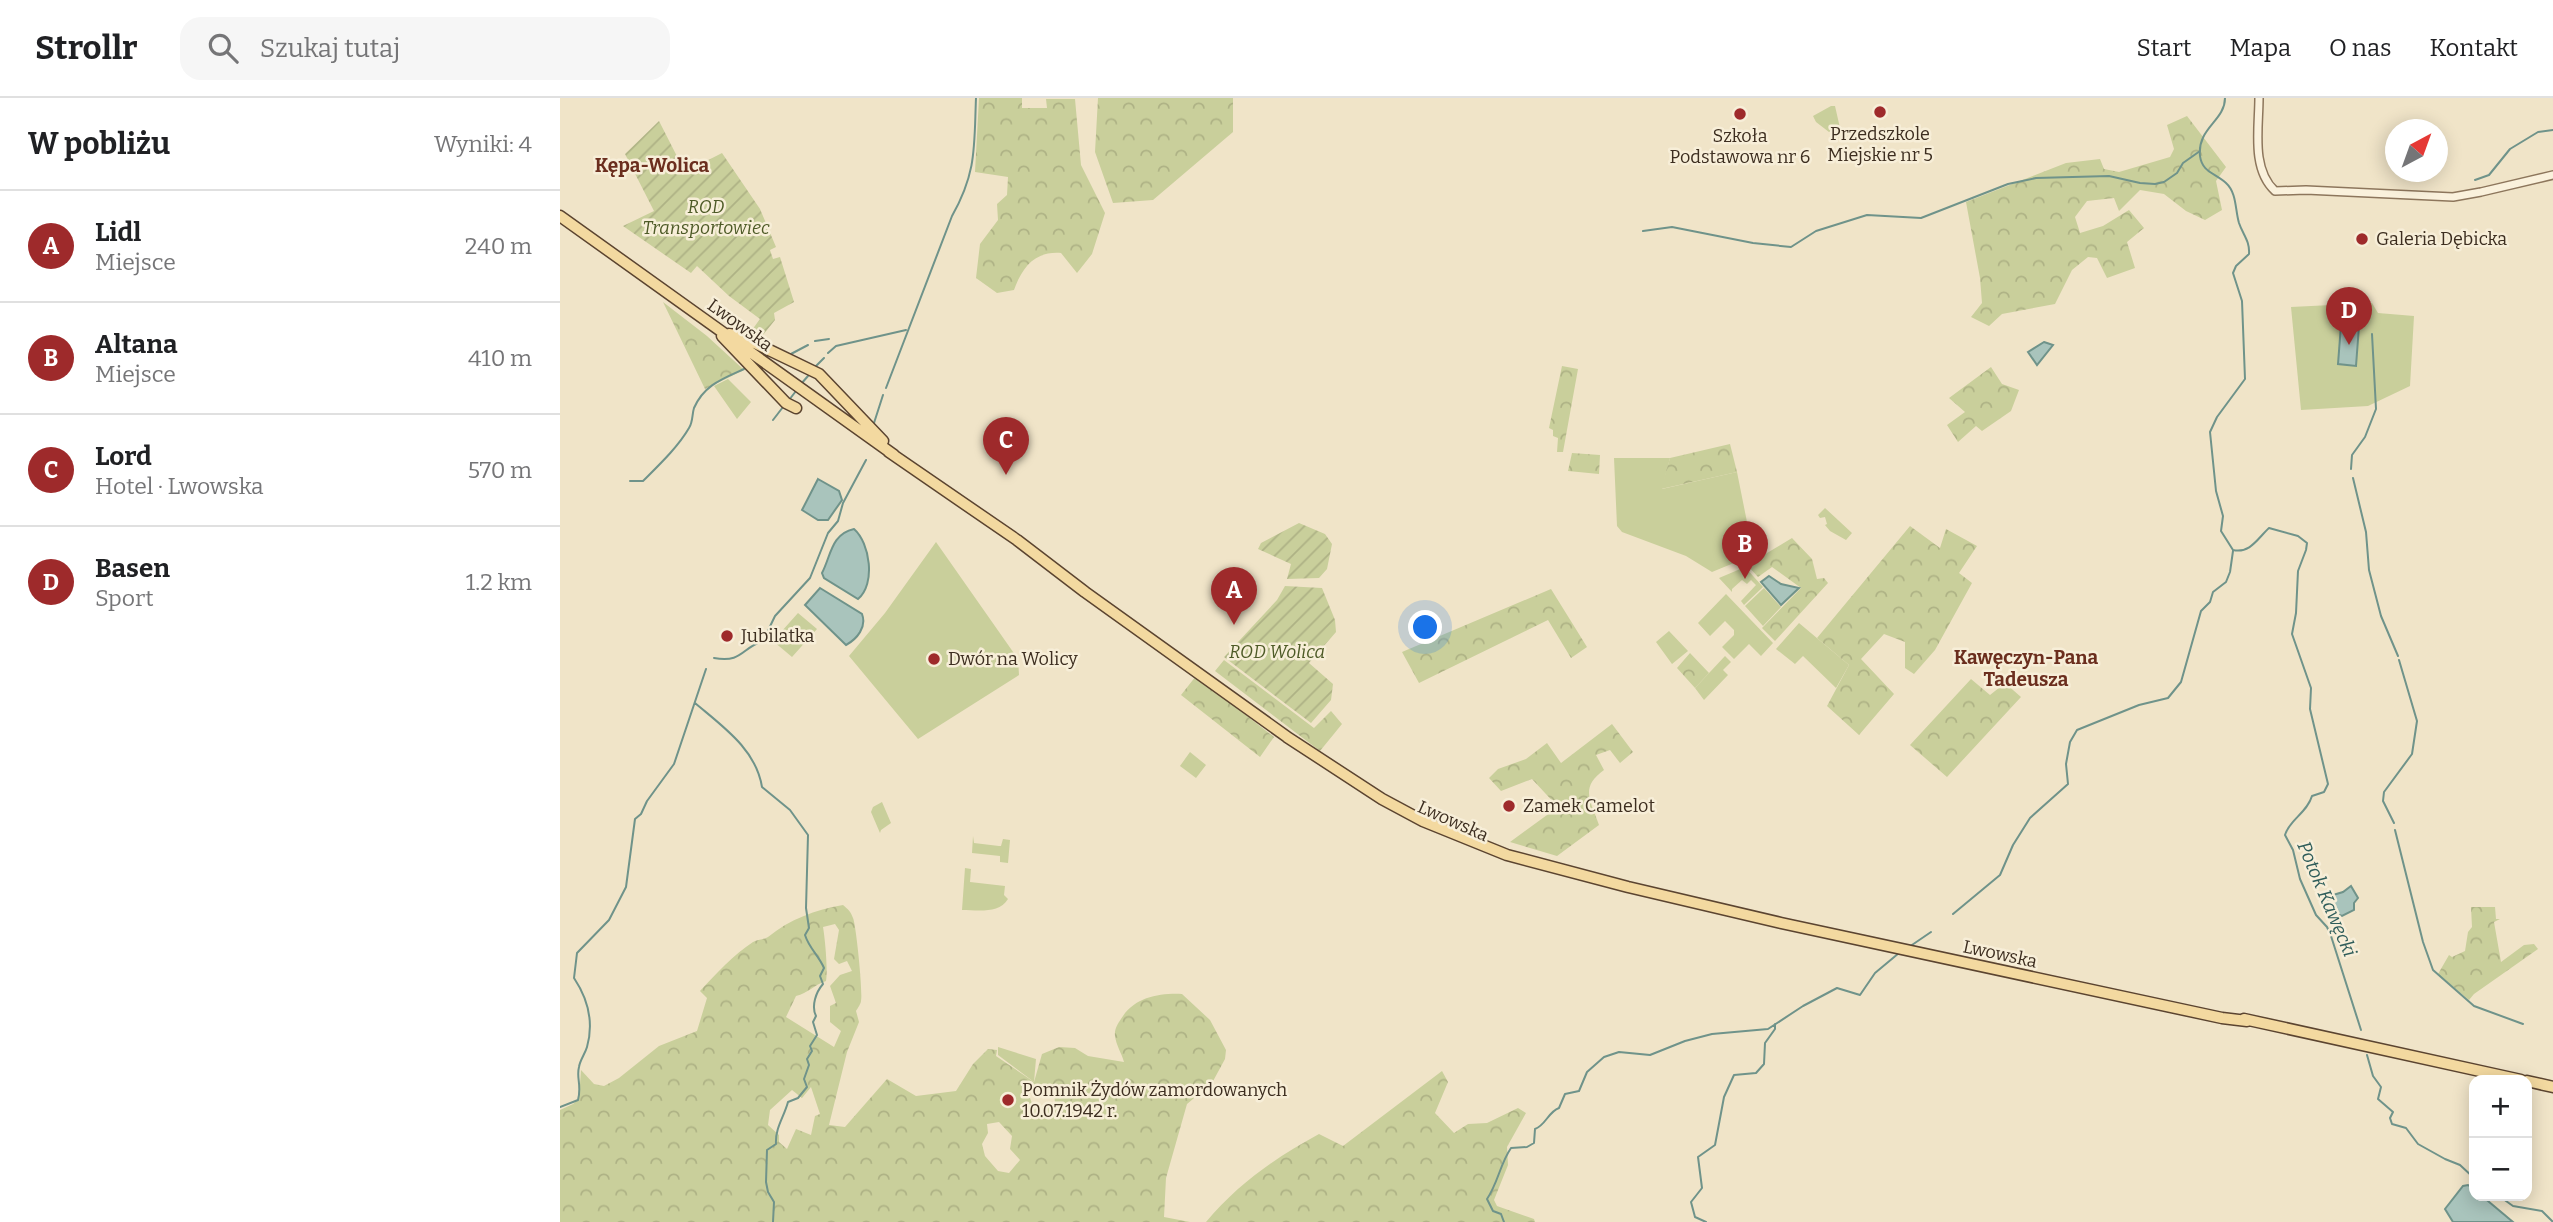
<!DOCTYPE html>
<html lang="pl">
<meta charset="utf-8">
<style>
body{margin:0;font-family:Bitter,serif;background:#f6f6f6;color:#202124}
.controls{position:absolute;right:21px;bottom:21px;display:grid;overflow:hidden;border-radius:14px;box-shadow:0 4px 18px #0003}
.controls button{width:63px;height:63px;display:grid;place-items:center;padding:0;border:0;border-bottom:2px solid #e0e0e0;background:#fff;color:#202124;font:35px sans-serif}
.compass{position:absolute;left:1825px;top:21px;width:63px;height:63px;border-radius:50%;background:#fff;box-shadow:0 4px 18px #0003;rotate:41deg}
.you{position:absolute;left:866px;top:530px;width:24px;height:24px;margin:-18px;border:5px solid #fff;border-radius:50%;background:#1a73e8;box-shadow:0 0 0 10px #1a73e833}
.badge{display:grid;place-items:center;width:46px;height:46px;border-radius:50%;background:#9e2a2b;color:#fff;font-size:23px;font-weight:700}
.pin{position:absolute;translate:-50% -58px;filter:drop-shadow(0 2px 4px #0008)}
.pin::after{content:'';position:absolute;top:37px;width:24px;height:21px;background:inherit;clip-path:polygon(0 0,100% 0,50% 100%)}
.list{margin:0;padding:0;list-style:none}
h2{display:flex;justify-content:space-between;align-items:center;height:91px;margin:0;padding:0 28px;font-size:30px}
h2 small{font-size:23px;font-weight:400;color:#757577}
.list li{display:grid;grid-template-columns:46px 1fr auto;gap:21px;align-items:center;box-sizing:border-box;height:112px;padding:0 28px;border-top:2px solid #e0e0e0}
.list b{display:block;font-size:26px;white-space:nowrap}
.list p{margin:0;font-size:23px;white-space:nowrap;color:#757577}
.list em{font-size:23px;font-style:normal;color:#757577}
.icon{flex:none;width:38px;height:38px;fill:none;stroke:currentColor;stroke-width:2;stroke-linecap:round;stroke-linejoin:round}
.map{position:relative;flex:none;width:1993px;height:1124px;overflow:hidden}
header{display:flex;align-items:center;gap:42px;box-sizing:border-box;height:98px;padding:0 35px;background:#fff;border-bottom:2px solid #e0e0e0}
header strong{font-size:33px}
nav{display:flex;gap:38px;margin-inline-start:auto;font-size:24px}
.search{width:490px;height:63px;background:#f6f6f6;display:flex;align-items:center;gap:18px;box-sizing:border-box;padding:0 24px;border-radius:21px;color:#757577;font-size:26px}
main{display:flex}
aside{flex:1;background:#fff}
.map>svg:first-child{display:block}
.green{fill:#c9cf9b}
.forest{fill:url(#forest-crowns);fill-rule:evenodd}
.garden{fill:url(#garden-furrows)}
.water{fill:#a9c4bc;stroke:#6f938a;stroke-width:2}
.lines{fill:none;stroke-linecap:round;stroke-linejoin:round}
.stream{stroke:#6f938a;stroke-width:2}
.tertiary-casing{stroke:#8d765c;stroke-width:10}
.primary-casing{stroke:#5b4430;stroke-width:13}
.tertiary{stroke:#faf1dc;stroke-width:7}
.primary{stroke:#f3d9a0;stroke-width:10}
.poi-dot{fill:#9e2a2b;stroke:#f7eed8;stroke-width:2.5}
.labels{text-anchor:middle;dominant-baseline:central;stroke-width:5;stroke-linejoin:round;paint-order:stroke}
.poi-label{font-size:18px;fill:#3d2e20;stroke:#f7eed8;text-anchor:start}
.park-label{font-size:18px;font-style:italic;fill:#4d5a26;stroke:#f7eed8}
.street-label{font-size:18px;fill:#3d2e20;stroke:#f7eed8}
.neighbourhood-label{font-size:19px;font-weight:bold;fill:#6b2e1e;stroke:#f7eed8}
.water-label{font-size:19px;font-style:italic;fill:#2f5d5a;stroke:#f7eed8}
</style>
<header>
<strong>Strollr</strong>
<div class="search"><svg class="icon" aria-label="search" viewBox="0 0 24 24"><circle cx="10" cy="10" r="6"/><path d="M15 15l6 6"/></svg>Szukaj tutaj</div>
<nav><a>Start</a><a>Mapa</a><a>O nas</a><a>Kontakt</a></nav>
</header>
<main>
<aside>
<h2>W pobliżu<small>Wyniki: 4</small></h2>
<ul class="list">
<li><span class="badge">A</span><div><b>Lidl</b><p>Miejsce</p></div><em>240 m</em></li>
<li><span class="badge">B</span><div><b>Altana</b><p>Miejsce</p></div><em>410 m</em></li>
<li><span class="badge">C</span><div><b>Lord</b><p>Hotel · Lwowska</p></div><em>570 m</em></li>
<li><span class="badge">D</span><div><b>Basen</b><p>Sport</p></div><em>1.2 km</em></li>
</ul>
</aside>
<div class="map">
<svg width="1993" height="1124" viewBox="0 0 1993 1124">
<defs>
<pattern id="forest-crowns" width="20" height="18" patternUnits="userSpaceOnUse" patternTransform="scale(1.75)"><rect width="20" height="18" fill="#c9cf9b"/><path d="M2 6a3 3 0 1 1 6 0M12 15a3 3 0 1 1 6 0" fill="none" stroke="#aeb285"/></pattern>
<pattern id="garden-furrows" width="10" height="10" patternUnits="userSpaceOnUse" patternTransform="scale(1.75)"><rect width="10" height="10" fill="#c9cf9b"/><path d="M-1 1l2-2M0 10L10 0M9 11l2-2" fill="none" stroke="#aeb285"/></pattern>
</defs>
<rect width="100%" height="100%" fill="#f0e4c8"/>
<path class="green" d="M1271 8H1275L1280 30 1269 34 1256 24 1253 18Z
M1812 205 1818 215 1854 218 1850 288 1808 308 1741 312 1731 209Z
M168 281 191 304 177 321 154 288Z
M1054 360H1110L1102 391 1177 374 1193 454 1186 460 1152 474 1126 458 1062 434 1057 428Z
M1265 410 1292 435 1286 442 1270 433 1265 427 1267 426 1265 419 1260 420 1258 417Z
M376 444 458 561 459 577 358 641 289 558 325 515Z
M1185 469 1203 489 1184 507 1181 503 1196 487 1191 482 1187 486 1182 482 1172 491V494L1159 480Z
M1204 490 1221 509 1203 528 1185 508Z
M1166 496 1213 545 1201 558 1189 546 1174 561 1162 549 1174 537V532L1165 523 1150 538 1138 525Z
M238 515 257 531 232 559 213 543Z
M1239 525 1289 567 1276 590 1243 558 1235 566 1216 551Z
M1109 533 1128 553 1112 566 1096 544Z
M1165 558 1171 564 1163 572 1168 577 1144 602 1135 590Z
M630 654 646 667 636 680 620 668Z
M322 704 331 725 321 732 320 735 311 714 313 709Z
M413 738 414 745 439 748H441L443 741 450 742 448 765 440 764V758L412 755Z
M405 770 411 771 410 784 445 788 444 797 448 801C439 816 418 812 402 812Z
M438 949 476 961 474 984 438 957Z"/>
<path class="forest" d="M419 0H462V10H487L486 1H515L521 67 545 115 532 156 517 175 501 155C474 153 462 170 454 192L437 195 416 180 420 146 438 122 437 106 447 97 448 79 415 74Z
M538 0H673V34L593 102 553 105 535 54Z
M1627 18 1666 69 1656 83 1662 112 1645 122 1626 113 1604 96 1580 92 1559 113 1554 100 1527 103 1515 119 1520 135 1543 128 1569 112 1584 130 1567 144 1575 170 1547 180 1537 160 1528 159 1512 172 1495 206 1442 216 1429 228 1411 219 1422 205 1420 180 1406 104 1506 65 1540 61 1544 71 1559 74 1610 59 1614 51 1607 27Z
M103 204 147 238 184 272 145 291Z
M1002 268 1018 271 1003 354H997L998 340 993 338V332L989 330Z
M1431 269 1442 286 1459 292 1451 313 1422 333 1416 328 1398 344 1387 327 1405 314 1389 300Z
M1170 346 1177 374 1101 391 1110 360Z
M1012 355 1040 357 1039 376 1008 373Z
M1350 428 1380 450 1386 431 1417 448 1399 475 1412 485 1375 552 1354 576 1345 570V544L1324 536 1301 561 1334 596 1299 637 1267 608 1289 567 1257 540Z
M1232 440 1252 461 1257 481 1264 480 1268 485 1215 543 1202 530 1241 490 1212 469 1198 479 1187 467Z
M991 491 1027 549 1011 560 988 522 859 585 842 554Z
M1130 555 1149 575 1135 590 1117 570Z
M664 562 754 630 771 613 782 626 760 653 655 573Z
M636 578 714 639 700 659 621 597Z
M1411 581 1430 597 1445 585 1461 599 1387 679 1350 647Z
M1052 626 1073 654 1060 665 1050 652 1036 657 1044 672C1019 690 1031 703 1039 727L997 758 950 744 998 709 972 681 941 693 929 680 938 671 966 661 987 645 1001 665Z
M283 807C288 811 291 814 293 820 296 826 303 895 301 903 301 905 298 910 296 913L299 924 287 954 269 1027 285 1029 327 981 356 998 396 993 413 966 428 951 437 952 436 958 474 984 482 956 499 949 515 950 528 958 564 964C562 956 556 947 555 938 554 930 559 924 563 918 576 899 600 895 622 896L650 922 666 952 665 961 652 985 627 1006 606 1080 604 1119 630 1124H0V1012L13 1006 19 1000 21 972 34 986 44 988 59 980 99 948 137 933 147 900 140 893C156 876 173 857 193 844 198 841 203 842 208 839 230 821 255 812 283 807ZM275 826 279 832 274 861 279 866 287 863 292 873 280 877 270 888 276 905 270 908V924L281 933 274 949 226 919 236 898C248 895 254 887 266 883 268 873 265 840 263 829ZM487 987 494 994 495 1005 487 1008 488 1014 482 1017 479 1010 474 1011 470 1000 462 999 470 989ZM251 989 260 1016 255 1018 251 1037 236 1031 227 1051 219 1044V1037L208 1027 210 1012 232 992 242 1000ZM439 1024 452 1038 450 1051 460 1062 449 1075 438 1073 425 1058 422 1046 428 1035 427 1026Z
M1911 809H1935L1936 821H1940L1934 824 1941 864 1964 847 1974 846 1978 851 1914 896 1909 902 1878 876 1889 857 1892 859 1905 853 1908 834 1912 829Z
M882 973 888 984 875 1015 894 1035 908 1026 927 1025 958 1010 966 1015 947 1049 948 1067 934 1102 937 1108 974 1121 975 1124H646C678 1086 715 1060 759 1036L783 1048Z"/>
<path class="garden" d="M99 23 125 74 162 55 200 111 216 149 210 152 213 161 220 159 234 204 214 215 215 222 203 237 192 232 200 221 169 198 137 168 131 175 63 128 94 113 65 56Z
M739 425 765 436 772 446 767 471 759 480 727 481 731 466 698 451 701 445Z
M725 488 762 490 775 522 776 534 749 565 773 586 771 602 751 625 664 559 717 502Z"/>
<path class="water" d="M1781 227 1799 228 1796 268 1778 266Z
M1484 244 1493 247 1477 267 1468 254Z
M258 381 279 393 282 402 268 422H258L242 412Z
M294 431C310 445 316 486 298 501L264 480 262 475C271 458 271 436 294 431Z
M1209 478 1221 486 1239 490 1221 507 1201 484Z
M260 490 302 516C307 529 297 541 286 547L245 507Z
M1791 788 1798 800 1794 805V812L1782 818 1766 812 1763 800 1783 794Z
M1908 1087 1914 1091V1098H1922L1953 1124H1893L1885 1111 1903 1088Z"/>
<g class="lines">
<path class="stream" d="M1665 0C1665 23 1637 30 1640 58 1642 74 1655 75 1666 85 1677 95 1675 112 1679 125 1683 137 1690 143 1689 156L1676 168 1673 175 1682 203 1685 281 1657 319 1650 334 1656 393 1663 418 1661 433 1673 452C1690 456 1698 440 1709 430L1738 438 1747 445 1746 452 1738 473 1736 515 1732 536 1751 590 1750 611 1768 686 1764 694 1752 698C1747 715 1729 722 1725 737L1733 752 1740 781 1756 817 1767 829 1771 838 1801 932
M1915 82 1929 77 1950 51 1978 34 1993 32
M1083 133 1112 129 1193 145 1231 149 1256 133 1307 117 1361 120 1448 86 1476 80 1549 78 1580 85 1595 86 1604 84 1617 75 1623 65 1640 53
M255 243 269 241
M268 255 276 248 346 232
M229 257 248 247
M255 269 264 260
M241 286 248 278
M326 290 392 118C417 74 414 48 416 0
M229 302 236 293
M213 322 223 309
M314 325 323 297
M1791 371 1792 357 1805 339 1816 311 1812 236
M1793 380 1806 434 1809 472 1821 518 1838 558
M70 383H83C99 367 118 349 129 330 133 324 132 316 134 310 144 287 162 281 184 271
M154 560C183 565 181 550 203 543L215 518 250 480 268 435 278 423 283 405 306 362
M135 605C162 628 196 651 202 689L230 712 248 737 246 810 249 830 245 837C249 850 259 858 264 870L260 878 263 886C256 894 251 908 256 918L253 924 257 937 250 948 252 953 247 961 249 967 244 981 247 989 238 1000 228 1004C224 1019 215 1030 216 1046L207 1052 206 1084 208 1094 214 1104 213 1124
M1834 725 1823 703 1824 694 1852 656 1857 623 1839 562
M1835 732 1863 844 1873 872 1914 908 1963 926
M1393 816 1440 777 1453 747 1470 720 1508 686 1506 666 1510 644 1517 632 1579 607 1608 600 1621 584 1641 513 1650 504 1653 494 1666 484 1670 474 1673 453
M1349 849 1371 834
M1807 957 1813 978 1821 989 1818 1001 1833 1014 1830 1020 1832 1026 1846 1030 1858 1046 1885 1061 1900 1067 1914 1080
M0 1009 18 1002C22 987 16 980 19 969 20 962 25 956 27 949 34 924 28 901 14 880L17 855 49 822 66 789 75 721 81 716 87 703 114 666 146 571
M1939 1098 1953 1108 1982 1113 1993 1124
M944 1124 941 1116 933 1113 927 1101C938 1085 940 1066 951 1050L967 1049 974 1045 975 1031C986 1027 988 1014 999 1010L1005 996 1019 993 1027 974 1044 959 1059 954 1090 957 1125 943 1152 936 1208 931 1243 908 1277 890 1300 897 1315 875 1339 855
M1146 1124 1135 1119 1131 1104 1142 1090 1138 1059 1155 1047 1164 999 1174 977 1196 975 1204 966 1205 945 1215 931V926"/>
<defs>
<path id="tertiary" d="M1699 0C1699 30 1691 71 1715 93L1746 92 1893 99 1921 94 1993 77"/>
<path id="primary" d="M0 118 334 357
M169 236 180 238 259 276 323 343
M162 238 226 305 236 310
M329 354 457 442 525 494 730 641
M727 639 822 701 863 723 947 757 1068 789 1221 825 1662 920 1687 923
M1684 921 1961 982
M1967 983 1993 989"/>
</defs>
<use href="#tertiary" class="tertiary-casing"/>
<use href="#primary" class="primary-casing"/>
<use href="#tertiary" class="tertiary"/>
<use href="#primary" class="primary"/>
</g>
<g class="poi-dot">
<circle cx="1320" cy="14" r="7"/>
<circle cx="1180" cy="16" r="7"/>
<circle cx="1802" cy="141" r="7"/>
<circle cx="167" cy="538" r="7"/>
<circle cx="374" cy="561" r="7"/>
<circle cx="949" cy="708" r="7"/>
<circle cx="448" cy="1002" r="7"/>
</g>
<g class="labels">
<g class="poi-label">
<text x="1320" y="36" text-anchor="middle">Przedszkole<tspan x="1320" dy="21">Miejskie nr 5</tspan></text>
<text x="1180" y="38" text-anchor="middle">Szkoła<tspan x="1180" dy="21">Podstawowa nr 6</tspan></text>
<text x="1816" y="141">Galeria Dębicka</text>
<text x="181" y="538">Jubilatka</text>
<text x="388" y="561">Dwór na Wolicy</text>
<text x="963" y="708">Zamek Camelot</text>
<text x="462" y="992">Pomnik Żydów zamordowanych<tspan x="462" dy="21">10.07.1942 r.</tspan></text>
</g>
<g class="park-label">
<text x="146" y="109">ROD<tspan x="146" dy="21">Transportowiec</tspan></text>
<text x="717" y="554">ROD Wolica</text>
</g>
<g class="street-label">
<text transform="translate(180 227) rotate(36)">Lwowska</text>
<text transform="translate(893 723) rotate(24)">Lwowska</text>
<text transform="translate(1440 856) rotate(12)">Lwowska</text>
</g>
<g class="neighbourhood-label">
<text x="92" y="67">Kępa-Wolica</text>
<text x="1466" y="559">Kawęczyn-Pana<tspan x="1466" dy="22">Tadeusza</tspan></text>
</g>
<g class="water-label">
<text transform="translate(1767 801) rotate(67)">Potok Kawęcki</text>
</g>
</g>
</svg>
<div class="controls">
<button>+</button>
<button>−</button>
</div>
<svg class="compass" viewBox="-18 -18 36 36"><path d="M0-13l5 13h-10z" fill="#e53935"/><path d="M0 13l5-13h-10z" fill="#757577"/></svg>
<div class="you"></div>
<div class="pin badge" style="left:674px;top:527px">A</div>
<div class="pin badge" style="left:1185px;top:481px">B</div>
<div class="pin badge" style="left:446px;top:377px">C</div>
<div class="pin badge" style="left:1789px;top:247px">D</div>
</div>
</main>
